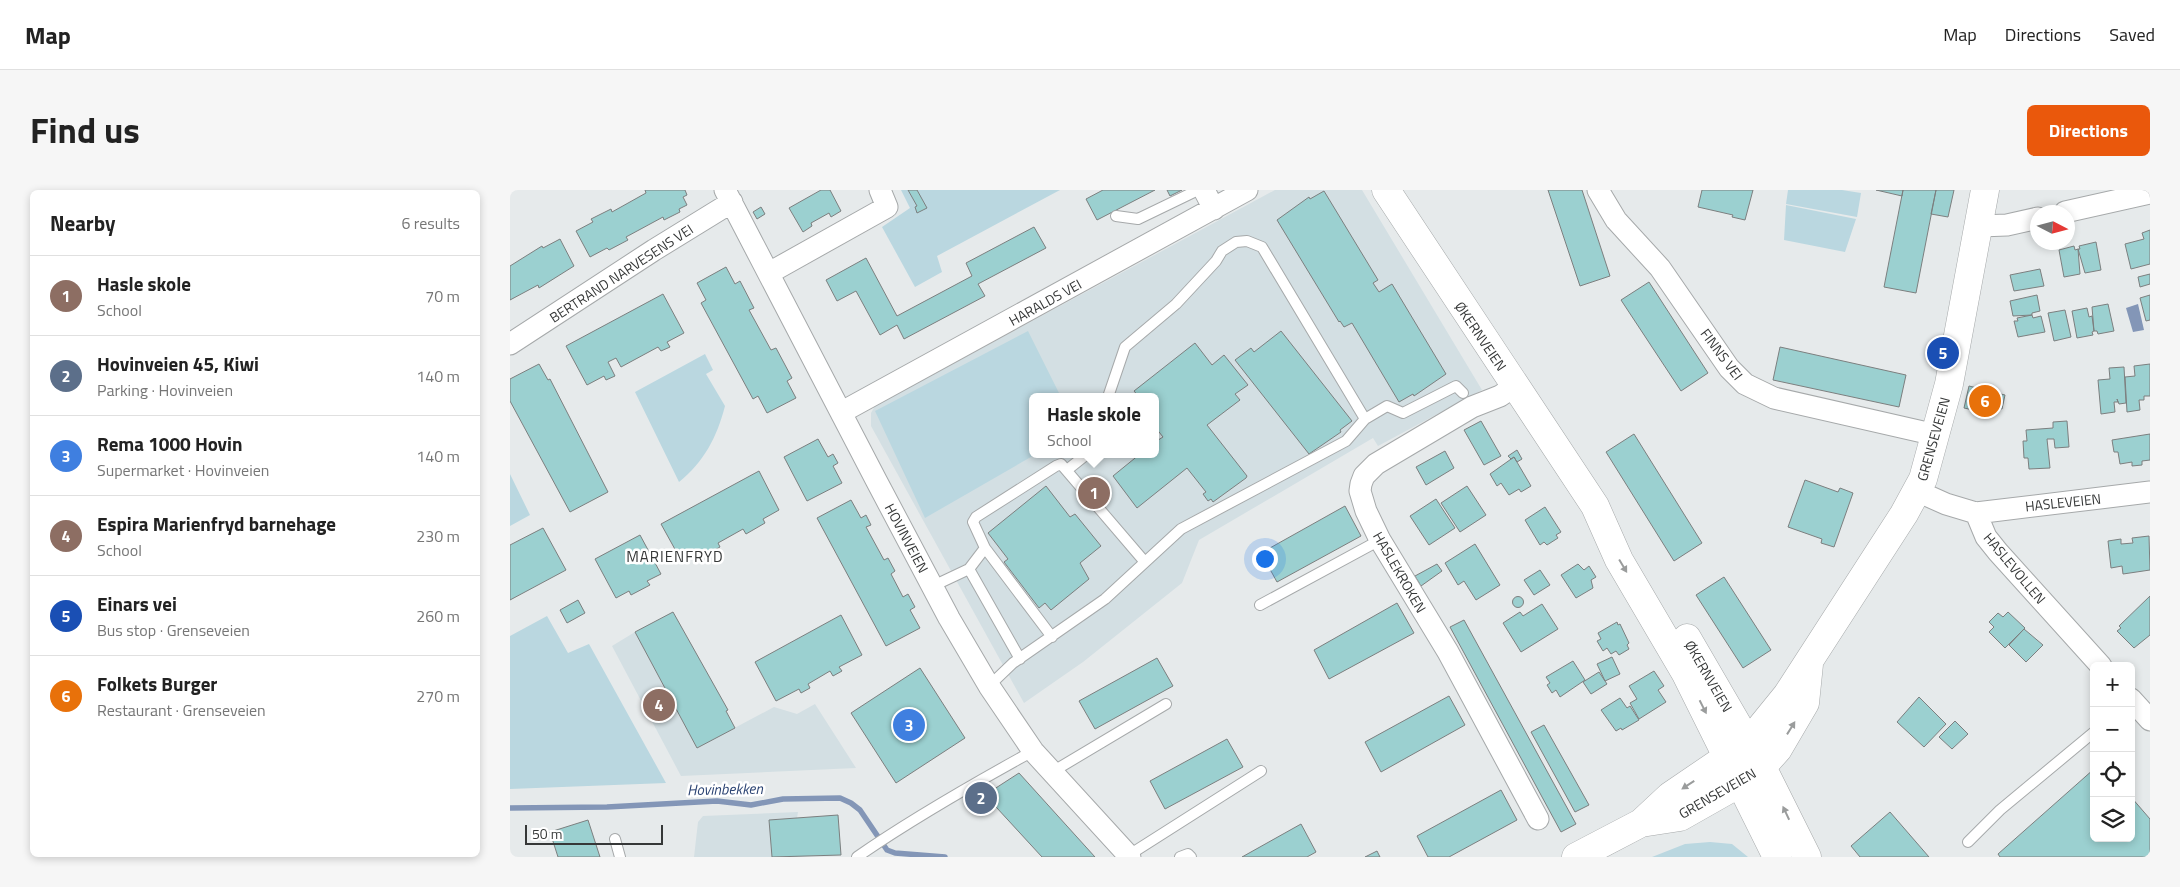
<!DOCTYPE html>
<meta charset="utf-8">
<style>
body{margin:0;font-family:"Titillium Web",sans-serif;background:#f6f6f6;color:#222}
.controls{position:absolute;right:15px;bottom:15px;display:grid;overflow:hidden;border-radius:8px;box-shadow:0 2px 8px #0003}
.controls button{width:45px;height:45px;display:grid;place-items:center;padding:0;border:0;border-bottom:1px solid #e0e0e0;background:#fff;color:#222;font:25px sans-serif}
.compass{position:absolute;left:1520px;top:15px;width:45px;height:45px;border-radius:50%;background:#fff;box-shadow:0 2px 8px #0003;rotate:96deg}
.scale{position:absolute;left:15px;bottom:12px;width:138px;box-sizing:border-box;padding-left:5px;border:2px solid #363838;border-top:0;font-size:14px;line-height:18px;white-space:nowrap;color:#363838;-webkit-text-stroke:4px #fff;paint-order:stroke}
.you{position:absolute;left:754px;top:368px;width:18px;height:18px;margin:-12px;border:4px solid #fff;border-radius:50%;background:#1a73e8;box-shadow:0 0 0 8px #1a73e833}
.badge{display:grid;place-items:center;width:32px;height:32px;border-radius:50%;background:#ea580c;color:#fff;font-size:16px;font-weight:700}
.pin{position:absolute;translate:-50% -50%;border:2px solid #fff;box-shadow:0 1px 5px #0006}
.popup{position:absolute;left:519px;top:203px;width:130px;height:65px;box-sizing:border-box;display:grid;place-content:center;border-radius:8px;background:#fff;filter:drop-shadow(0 1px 4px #0005);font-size:16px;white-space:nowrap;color:#767676}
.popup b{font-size:19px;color:#222}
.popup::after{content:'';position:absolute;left:50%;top:100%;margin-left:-10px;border:10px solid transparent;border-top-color:#fff}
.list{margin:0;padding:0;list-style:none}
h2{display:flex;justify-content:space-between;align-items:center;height:65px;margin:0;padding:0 20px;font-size:21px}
h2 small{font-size:16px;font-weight:400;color:#767676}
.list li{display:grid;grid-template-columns:32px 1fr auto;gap:15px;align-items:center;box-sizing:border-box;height:80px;padding:0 20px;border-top:1px solid #e0e0e0}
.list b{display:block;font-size:19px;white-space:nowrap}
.list p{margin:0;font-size:16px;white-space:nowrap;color:#767676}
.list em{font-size:16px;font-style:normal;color:#767676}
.icon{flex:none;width:28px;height:28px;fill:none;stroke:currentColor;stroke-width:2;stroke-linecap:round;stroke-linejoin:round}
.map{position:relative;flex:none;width:1640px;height:667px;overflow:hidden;border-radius:8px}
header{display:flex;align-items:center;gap:30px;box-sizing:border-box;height:70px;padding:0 25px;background:#fff;border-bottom:1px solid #e0e0e0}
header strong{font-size:24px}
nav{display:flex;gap:28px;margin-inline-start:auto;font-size:18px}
.intro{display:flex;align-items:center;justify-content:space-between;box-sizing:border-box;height:120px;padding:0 30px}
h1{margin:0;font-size:35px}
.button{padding:12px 22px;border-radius:8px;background:#ea580c;color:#fff;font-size:18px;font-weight:700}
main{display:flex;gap:30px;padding:0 30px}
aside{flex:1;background:#fff;border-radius:8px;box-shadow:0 2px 8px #0003}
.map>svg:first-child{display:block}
.built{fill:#d3dfe3;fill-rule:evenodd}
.green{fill:#bad7e0}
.water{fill:#8396b7}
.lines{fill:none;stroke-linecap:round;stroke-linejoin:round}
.stream{stroke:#8396b7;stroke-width:5.5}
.building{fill:#9bd0d0;stroke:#7c7f7f}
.service-casing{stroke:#a6a9aa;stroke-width:12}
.minor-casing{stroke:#a6a9aa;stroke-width:23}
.secondary-casing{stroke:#a6a9aa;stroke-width:29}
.service{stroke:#fff;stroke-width:10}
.minor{stroke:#fff;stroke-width:21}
.secondary{stroke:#fff;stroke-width:28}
.oneway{fill:#9a9c9c}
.labels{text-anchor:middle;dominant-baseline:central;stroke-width:5;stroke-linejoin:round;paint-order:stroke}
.street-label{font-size:14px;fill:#363838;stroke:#fff}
.neighbourhood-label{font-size:15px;letter-spacing:1px;fill:#363838;stroke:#fff}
.water-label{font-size:15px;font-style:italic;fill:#2c4473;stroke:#fff}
</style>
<header>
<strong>Map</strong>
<nav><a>Map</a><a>Directions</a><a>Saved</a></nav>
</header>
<div class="intro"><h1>Find us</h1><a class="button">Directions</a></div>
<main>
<aside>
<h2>Nearby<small>6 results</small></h2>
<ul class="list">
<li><span class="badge" style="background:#8d6e63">1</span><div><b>Hasle skole</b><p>School</p></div><em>70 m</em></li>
<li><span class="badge" style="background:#5c6f8a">2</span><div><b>Hovinveien 45, Kiwi</b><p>Parking · Hovinveien</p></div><em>140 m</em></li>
<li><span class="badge" style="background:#3f7fe0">3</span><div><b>Rema 1000 Hovin</b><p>Supermarket · Hovinveien</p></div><em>140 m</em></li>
<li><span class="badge" style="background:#8d6e63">4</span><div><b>Espira Marienfryd barnehage</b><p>School</p></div><em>230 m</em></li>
<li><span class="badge" style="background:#1a4fb4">5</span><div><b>Einars vei</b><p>Bus stop · Grenseveien</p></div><em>260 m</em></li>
<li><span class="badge" style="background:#e8710a">6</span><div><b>Folkets Burger</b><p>Restaurant · Grenseveien</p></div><em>270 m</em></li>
</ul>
</aside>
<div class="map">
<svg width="1640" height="667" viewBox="0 0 1640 667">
<rect width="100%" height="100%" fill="#e6eaeb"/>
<path class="built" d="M765 0H852L972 200 868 256 863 248 689 350 672 393 573 472 514 513 361 236V223L365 216ZM523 207H645V264H523Z
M125 442 187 558 264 517 287 524 305 514 346 578 171 586 102 456Z
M288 622 287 628 259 630 262 667H184L188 632 193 626Z"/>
<path class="green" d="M391 0H550L427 66 432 82 405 97 372 37 400 18Z
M1278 0H1332L1351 3 1347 27 1276 14Z
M1276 15 1346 29 1335 62 1274 50Z
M518 141 551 207H523V264H526L415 328 365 221Z
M195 164 203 180 196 184 215 216C207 247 194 272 169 292L125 202Z
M0 284 20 325 0 336Z
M37 426 58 463 79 454 156 593 0 599V446Z
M1200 652 1222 654 1238 667H1142L1175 654Z"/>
<path class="water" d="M1628 114 1634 140 1623 142 1616 118Z"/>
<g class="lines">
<path class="stream" d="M0 618 97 617 207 611 241 615 273 609 330 608 341 613 350 620 377 660 385 663 435 667"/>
</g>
<path class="building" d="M135 0H175L177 5 173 7 177 15 169 19 170 22 154 30 153 27 116 47 118 50 99 60 97 58 80 67 66 41 83 32 81 29 101 19 102 22 136 3Z
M311 0H320L331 21 321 27 319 23 301 33 302 36 293 42 279 18Z
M398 0H407L417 18 407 23 405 17 407 16Z
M593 0H645L587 30 576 9Z
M657 0H672L660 6Z
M1038 0H1072L1100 86 1070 96Z
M1192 0H1243L1235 30 1222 27 1223 25 1188 17Z
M1366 0H1393L1392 6Z
M1393 0H1426L1406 103 1374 97Z
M1426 0H1444L1438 27 1421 24Z
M814 1 868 90 863 93 869 102 882 94 936 184 904 206 903 204 889 212 842 133 834 137 830 131 829 132 767 30 799 7 800 9Z
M251 17 255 24 247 29 243 22Z
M524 37 536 58 468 94 475 106 394 149 387 135 370 145 346 101 327 111 316 90 356 68 387 126 462 86 456 73Z
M1640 40V74L1621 79 1615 54 1634 49 1632 43Z
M50 49 64 76 29 98 28 95 0 110V76L32 56 33 58Z
M1586 52 1591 80 1575 83 1568 59H1570L1569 56Z
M1564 56 1565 60 1568 59 1570 84 1554 87 1549 60Z
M216 77 225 94 230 91 244 118 239 120 261 160 266 158 282 188 277 191 286 208 257 223 248 206 243 209 191 113 196 110 187 93Z
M1530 79 1534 96 1504 101 1500 85Z
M1640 84V94L1630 97 1628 87Z
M1139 92 1198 183 1171 201 1111 110Z
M153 104 174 143 157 152 160 157 151 161 148 157 111 177 106 168 98 172 105 186 96 190 94 186 77 195 56 156Z
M1527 105 1530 121 1522 123V125L1503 126 1500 111Z
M1640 105V130L1636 131 1630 108Z
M1598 114 1604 141 1588 144 1587 141H1584L1582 117Z
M1577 118 1579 127 1582 126 1584 141 1582 142 1583 145 1567 148 1562 121Z
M1555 120 1561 147 1544 151 1538 123Z
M1522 125 1523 128 1531 126 1535 142 1508 147 1504 131H1508L1507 128Z
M771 141 842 231 830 240 831 242 799 264 725 170 741 158 744 162Z
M685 153 702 175 714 165 738 195 725 204 730 210 697 235 737 286 736 288 703 312 701 309 698 311 693 304 696 302 677 278 627 318 603 286 630 264H645V252L653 247 645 237V207H629L624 201Z
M1270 157 1396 185 1389 217 1263 190Z
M29 174 38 190 40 189 98 302 60 322 0 211V189Z
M1640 174V206H1634V210H1629L1630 220 1617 222 1615 187 1625 186 1624 176Z
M1614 177 1616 213 1609 214 1607 209 1608 212H1604L1605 222 1591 224 1588 190 1600 189 1599 178Z
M1459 196 1495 205 1492 219 1485 217 1482 224 1454 218Z
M971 231 991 266 974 275 954 240Z
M1557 231 1559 257 1545 258 1544 249H1537L1540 278 1519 279 1518 268H1514L1513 251H1517L1516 240 1543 238V232Z
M1124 244 1192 353 1164 371 1096 262Z
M1640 244V270L1632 271V275L1622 276V272L1610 274 1608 262H1604L1602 250Z
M308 249 318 267 323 264 328 273 323 276 332 293 297 311 274 267Z
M1007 260 1012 269 1007 272 1004 267 1001 269 998 266Z
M935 261 944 278 916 295 906 277Z
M1004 267 1021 296 1011 302 1009 299 999 305 991 293 987 296 980 284Z
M249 281 269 320 253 329 255 333 236 344 233 339 208 353 210 357 192 367 190 363 172 372 151 334Z
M1295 290 1328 302 1330 298 1343 303 1324 357 1311 353 1312 349 1278 337Z
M536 296 560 327 565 324 591 356 570 373 579 389 541 420 535 413 529 418 494 372 498 369 478 343Z
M957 296 976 325 950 342 931 313Z
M926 309 945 338 919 355 900 326Z
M341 310 351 328 356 325 361 335 356 337 374 370 378 368 385 381 381 384 393 407 398 404 405 417 400 420 410 438 376 456 307 328Z
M835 316 851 346 767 392 751 363Z
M1035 317 1051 342 1046 345 1048 348 1037 355 1034 352 1030 355 1015 330Z
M33 338 56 380 0 410V355Z
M130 345 151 384 137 391 140 395 121 405 119 401 106 408 85 369Z
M1639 346 1640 380 1613 384 1612 376 1601 378 1598 351 1611 349V354L1623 353 1622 348Z
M965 354 990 395 966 410 954 391 948 395 935 373Z
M927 374 932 381 911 396 905 386Z
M1068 374 1074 380 1079 376 1086 387 1081 390 1083 398 1066 408 1051 385Z
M1030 380 1040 395 1024 405 1014 390Z
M1214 387 1261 460 1233 478 1186 405Z
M1640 406V445L1624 458 1607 441 1611 438 1609 436Z
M1002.5 412a5.5 5.5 0 1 1 11 0a5.5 5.5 0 1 1-11 0Z
M68 410 75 423 57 433 50 420Z
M887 413 904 443 819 489 804 460Z
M1032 414 1048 439 1011 462 993 433 1010 422 1013 426Z
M163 422 218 520 216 521 225 538 187 558 125 442Z
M1498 422 1515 438 1495 458 1479 442 1484 437 1479 432 1488 423 1493 427Z
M331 425 352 465 329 477 332 481 323 486 320 481 298 494 300 498 291 503 289 499 266 511 245 472Z
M954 430 1066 634 1051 642 940 437Z
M1107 432 1108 435 1110 434 1119 453 1117 455 1119 459 1109 465 1106 461 1101 464 1097 458 1093 461 1087 451 1091 449 1088 443Z
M1514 439 1533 455 1516 472 1499 455Z
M1102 467 1110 484 1095 491 1087 474Z
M647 468 663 496 585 539 569 511Z
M1063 471 1075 490 1050 507 1046 500 1042 503 1037 495 1040 493 1036 487Z
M410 478 455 548 386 593 341 523Z
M1144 481 1154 496 1148 500 1156 512 1129 529 1120 513 1127 509 1119 496Z
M1089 482 1097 494 1081 504 1073 492Z
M939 506 955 535 871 582 855 552Z
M1409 507 1436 534 1414 557 1387 532Z
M1110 508 1117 518 1120 516 1129 530 1112 540 1111 538 1106 541 1091 520Z
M1445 531 1458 544 1442 559 1429 547Z
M1034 535 1079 615 1065 622 1021 542Z
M717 549 733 577 655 619 640 591Z
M1584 579V648H1621V607L1640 629V667H1490L1488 664Z
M509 583 585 667H532L475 605Z
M991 600 1007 630 939 667H918L907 646Z
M1380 622 1419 667H1350L1341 656Z
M328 625 331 665 262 667 259 630Z
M78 630 90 667H48L40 642Z
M791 634 806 662 797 667H732Z
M867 661 870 667H855Z"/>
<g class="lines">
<defs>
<path id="service" d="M606 26 628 29 688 0
M598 207 615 157 666 114 706 71 712 61 726 52 737 51 752 57 855 229
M557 280 577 264
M475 358 542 447
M459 379 475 358 463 332 466 327 546 276 551 274 634 371
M423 396 459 379 510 469
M750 415 870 350
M479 496 503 473 595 409 671 339 836 251 855 229 877 216 893 223 946 196 953 203
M542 582 656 514
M464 597 471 608
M105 649 110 667
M1458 652 1490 620 1584 542
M619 665 751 581
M347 667C403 628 463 594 523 561
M670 667 678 664 681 667"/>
<path id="minor" d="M215 0 366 290 439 428 479 496 523 561 620 667
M694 0 704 19
M1088 0 1106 30 1150 78 1219 178 1235 194 1264 208 1426 245
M1555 22 1640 3
M1470 36 1497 35 1528 28
M259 83 377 17 370 0
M0 154 144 60 222 12
M1005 196 990 206 962 217 866 274 854 286 851 294 850 301 856 321 870 350 938 462 1028 629
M332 222 737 0
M1407 301 1436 314 1466 323 1640 302
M1466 323 1476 347 1488 362 1591 476
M1621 509 1640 530"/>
<path id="secondary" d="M876 0 1085 316 1109 370 1176 484 1267 667
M1177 448 1252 577 1297 667
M1131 633 1170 627 1230 593 1252 577 1268 559 1295 513 1299 474
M1066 667 1131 633 1160 606 1238 553 1277 505 1394 324 1413 289 1439 194 1475 0"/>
</defs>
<use href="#service" class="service-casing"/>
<use href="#minor" class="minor-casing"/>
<use href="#secondary" class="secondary-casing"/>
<use href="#service" class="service"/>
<use href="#minor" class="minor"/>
<use href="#secondary" class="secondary"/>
</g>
<defs><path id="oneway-solid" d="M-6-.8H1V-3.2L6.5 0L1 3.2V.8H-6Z" transform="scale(1.25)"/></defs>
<g class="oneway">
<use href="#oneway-solid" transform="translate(1113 376) rotate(59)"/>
<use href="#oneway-solid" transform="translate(1193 517) rotate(63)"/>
<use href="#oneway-solid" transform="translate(1281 538) rotate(-58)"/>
<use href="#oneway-solid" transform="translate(1178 595) rotate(147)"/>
<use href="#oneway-solid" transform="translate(1276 623) rotate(-115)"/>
</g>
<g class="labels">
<g class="street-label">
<text transform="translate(111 83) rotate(-33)">BERTRAND NARVESENS VEI</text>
<text transform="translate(535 112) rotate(-29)">HARALDS VEI</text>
<text transform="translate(971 146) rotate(56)">ØKERNVEIEN</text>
<text transform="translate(1212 164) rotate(53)">FINNS VEI</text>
<text transform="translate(1423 249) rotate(-74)">GRENSEVEIEN</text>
<text transform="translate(1553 312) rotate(-6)">HASLEVEIEN</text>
<text transform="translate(397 348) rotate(62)">HOVINVEIEN</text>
<text transform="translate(1505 378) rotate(50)">HASLEVOLLEN</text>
<text transform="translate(890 382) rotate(60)">HASLEKROKEN</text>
<text transform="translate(1199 486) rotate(60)">ØKERNVEIEN</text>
<text transform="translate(1207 603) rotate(-30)">GRENSEVEIEN</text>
</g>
<g class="neighbourhood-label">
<text x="165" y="366">MARIENFRYD</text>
</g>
<g class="water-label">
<text transform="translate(215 599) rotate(-1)">Hovinbekken</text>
</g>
</g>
</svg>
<div class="controls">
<button>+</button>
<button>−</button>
<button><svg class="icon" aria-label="locate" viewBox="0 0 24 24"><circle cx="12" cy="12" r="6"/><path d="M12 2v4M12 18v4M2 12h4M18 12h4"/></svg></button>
<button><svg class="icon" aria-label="layers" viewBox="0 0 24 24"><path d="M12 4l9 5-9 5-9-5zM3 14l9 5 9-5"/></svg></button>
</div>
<svg class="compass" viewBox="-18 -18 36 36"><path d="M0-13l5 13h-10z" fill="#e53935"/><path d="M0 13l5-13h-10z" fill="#767676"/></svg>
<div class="scale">50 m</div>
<div class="you"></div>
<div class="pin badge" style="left:584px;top:303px;background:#8d6e63">1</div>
<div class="popup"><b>Hasle skole</b>School</div>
<div class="pin badge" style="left:471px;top:608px;background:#5c6f8a">2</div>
<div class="pin badge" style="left:399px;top:535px;background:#3f7fe0">3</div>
<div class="pin badge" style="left:149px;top:515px;background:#8d6e63">4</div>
<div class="pin badge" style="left:1433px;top:163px;background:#1a4fb4">5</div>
<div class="pin badge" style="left:1475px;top:211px;background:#e8710a">6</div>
</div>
</main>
